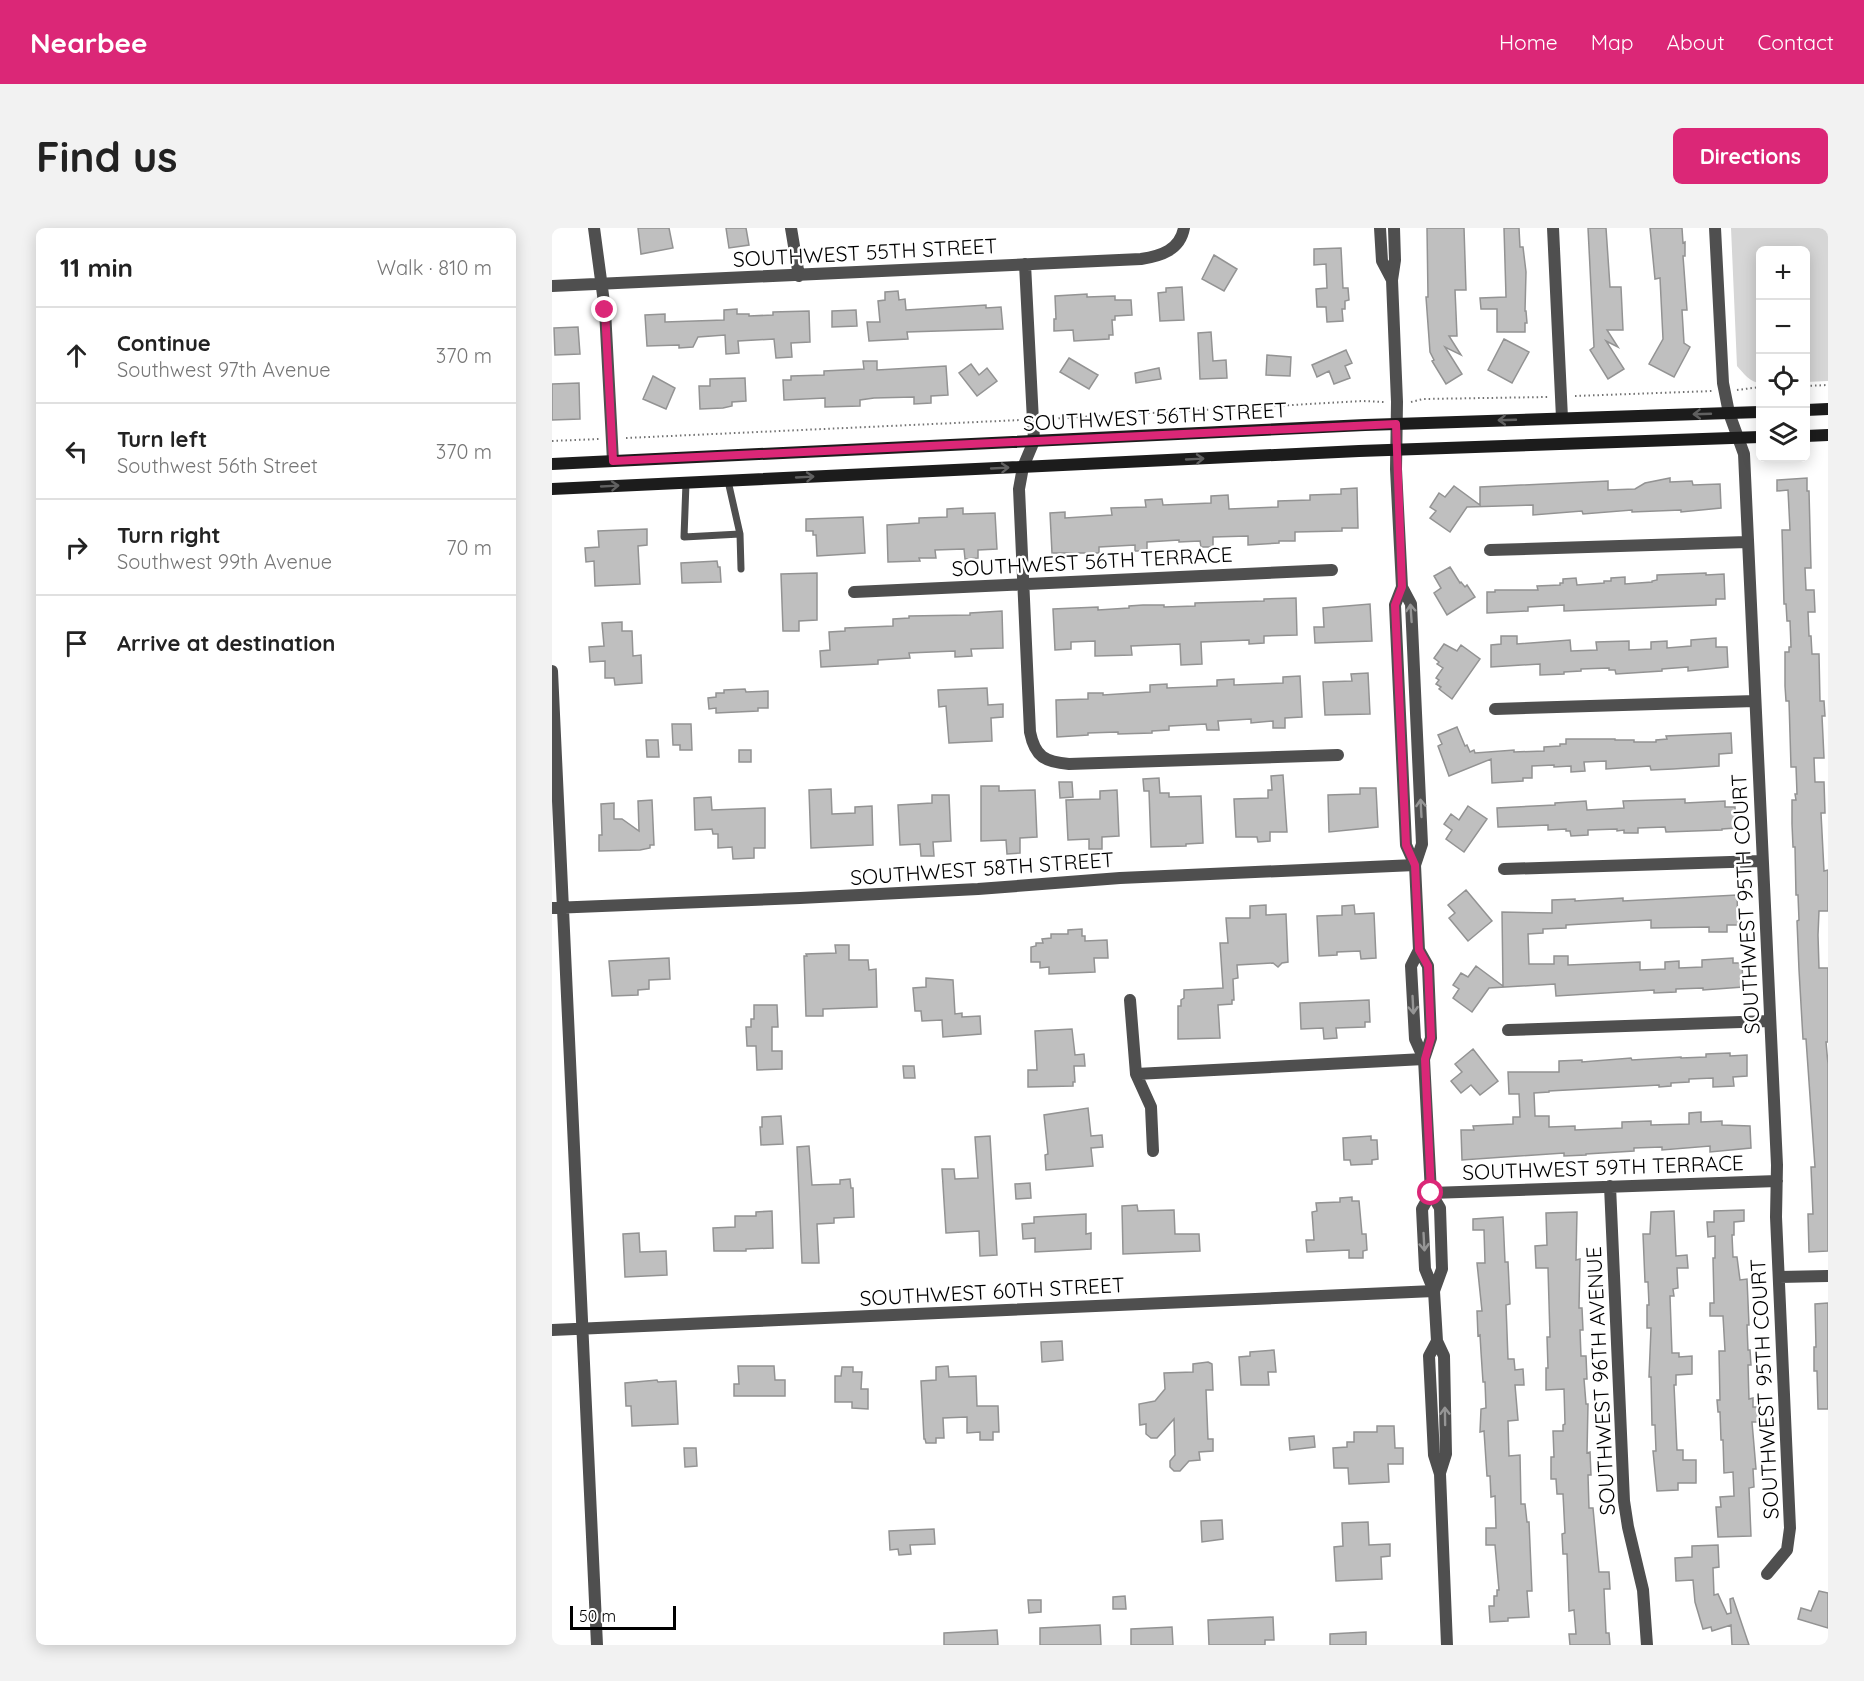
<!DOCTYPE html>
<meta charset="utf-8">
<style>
body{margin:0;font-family:Quicksand,sans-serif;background:#f2f2f2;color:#222}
.controls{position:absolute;right:18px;top:18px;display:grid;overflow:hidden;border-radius:9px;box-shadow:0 3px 15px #0003}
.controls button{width:54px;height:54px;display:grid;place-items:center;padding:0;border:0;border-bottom:2px solid #e0e0e0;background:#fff;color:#222;font:30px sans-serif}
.scale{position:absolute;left:18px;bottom:15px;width:106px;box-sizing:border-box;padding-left:6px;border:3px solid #000;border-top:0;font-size:16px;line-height:21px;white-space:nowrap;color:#000;-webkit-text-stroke:4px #fff;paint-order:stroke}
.stop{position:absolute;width:18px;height:18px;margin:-14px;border:4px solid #db2777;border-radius:50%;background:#fff}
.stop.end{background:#db2777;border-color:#fff;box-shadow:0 2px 6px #0008}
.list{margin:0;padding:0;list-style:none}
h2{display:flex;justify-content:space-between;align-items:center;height:78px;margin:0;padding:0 24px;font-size:26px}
h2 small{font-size:20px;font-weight:400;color:#767676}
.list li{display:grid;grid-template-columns:39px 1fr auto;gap:18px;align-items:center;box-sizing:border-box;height:96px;padding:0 24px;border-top:2px solid #e0e0e0}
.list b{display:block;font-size:22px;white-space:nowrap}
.list p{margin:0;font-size:20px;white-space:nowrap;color:#767676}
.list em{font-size:20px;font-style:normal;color:#767676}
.icon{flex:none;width:33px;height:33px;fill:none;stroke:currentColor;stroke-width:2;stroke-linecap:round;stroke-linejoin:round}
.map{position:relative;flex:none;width:1276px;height:1417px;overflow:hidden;border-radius:9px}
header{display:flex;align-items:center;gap:36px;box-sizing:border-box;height:84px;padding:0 30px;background:#db2777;color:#fff}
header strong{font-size:28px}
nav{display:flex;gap:33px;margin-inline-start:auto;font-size:21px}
.intro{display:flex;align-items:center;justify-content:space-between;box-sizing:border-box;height:144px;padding:0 36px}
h1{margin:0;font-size:42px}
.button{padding:15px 27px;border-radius:9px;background:#db2777;color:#fff;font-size:21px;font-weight:700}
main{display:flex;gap:36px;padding:0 36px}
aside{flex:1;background:#fff;border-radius:9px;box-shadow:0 3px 15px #0003}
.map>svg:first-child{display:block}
.green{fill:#d6d6d6}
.building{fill:#bfbfbf;stroke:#939393;stroke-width:1.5}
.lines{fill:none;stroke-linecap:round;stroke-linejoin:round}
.path{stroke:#717171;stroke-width:2;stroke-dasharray:1.5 3;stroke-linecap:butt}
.service{stroke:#4f4f4f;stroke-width:7}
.minor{stroke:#4f4f4f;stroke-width:12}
.tertiary{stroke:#4f4f4f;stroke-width:12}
.secondary{stroke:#1c1c1c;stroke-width:12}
.oneway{stroke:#606060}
.oneway2{stroke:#959595}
.route{stroke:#db2777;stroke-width:8}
.labels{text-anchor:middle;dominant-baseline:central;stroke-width:5;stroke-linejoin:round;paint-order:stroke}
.street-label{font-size:21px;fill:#000;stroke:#fff}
</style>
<header>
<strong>Nearbee</strong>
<nav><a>Home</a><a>Map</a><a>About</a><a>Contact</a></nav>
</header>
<div class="intro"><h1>Find us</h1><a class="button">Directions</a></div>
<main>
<aside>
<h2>11 min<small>Walk · 810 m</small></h2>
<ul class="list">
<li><svg class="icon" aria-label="ahead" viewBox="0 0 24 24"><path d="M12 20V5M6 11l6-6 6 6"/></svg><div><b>Continue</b><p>Southwest 97th Avenue</p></div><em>370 m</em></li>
<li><svg class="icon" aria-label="left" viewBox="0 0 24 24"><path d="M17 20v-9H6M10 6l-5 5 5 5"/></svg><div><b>Turn left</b><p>Southwest 56th Street</p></div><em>370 m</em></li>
<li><svg class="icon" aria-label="right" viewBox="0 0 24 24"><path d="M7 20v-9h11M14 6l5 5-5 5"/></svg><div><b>Turn right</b><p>Southwest 99th Avenue</p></div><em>70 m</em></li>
<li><svg class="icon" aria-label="arrive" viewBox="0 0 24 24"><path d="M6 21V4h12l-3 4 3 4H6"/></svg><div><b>Arrive at destination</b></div></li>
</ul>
</aside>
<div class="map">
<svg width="1276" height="1417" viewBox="0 0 1276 1417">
<rect width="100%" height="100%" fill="#fff"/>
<path class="green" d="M1179 0H1276V153L1254 154V22H1208V155C1199 155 1191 145 1185 138Z"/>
<path class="building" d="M86 0H117L121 20 89 26Z
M174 0H194L197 17 177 20Z
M875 0H912L914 62H903L905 108H897L909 127 893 119 910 146 894 156 880 133 882 132 878 124 874 69H876Z
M952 0H967L968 19H971L974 44 973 83H974L975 95H973V104H945V81H929L928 70 954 69Z
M1036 0H1054L1058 59H1069L1071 102H1055L1066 119 1054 113 1072 141 1056 151 1038 122 1042 119Z
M1098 0H1130L1131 15 1133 14V28H1131L1135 82H1130L1132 115 1138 119 1122 149 1097 136 1111 111 1108 50 1103 51Z
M789 20 791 60H796L797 72 793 73V81H790L791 93 775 94 774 79H765L764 61 775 60 774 36 762 37V21Z
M662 27 685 41 672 63 650 51Z
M630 59 632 92 608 93 606 65 614 64V60Z
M346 63 347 72 353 71 354 82 434 77V80L449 79 451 101 355 104 356 111 317 113 315 94H328L326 73 333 72V64Z
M535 66V69L563 68V72H579L580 87 563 88V92H560L561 107H557V111L522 113 521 102 502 103V91H504L503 68Z
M185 81V86H197V88L221 87V84L257 83 258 114 239 115 240 129 224 130 222 111 186 113 187 125 174 126 173 107 146 109 141 119 127 120V117L95 118 93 87 113 86V94L172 92V82Z
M304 82 305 98 280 99V83Z
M26 99 28 126 3 127 2 100Z
M659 104 661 133 674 132 675 150 648 151 646 105Z
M952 111 977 124 960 155 936 142Z
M794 122 800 135 793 138 798 150 782 156 777 143 765 149 760 137Z
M715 127 739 129 738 148 714 147Z
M517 130 546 147 537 161 508 144Z
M311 133H325V142L394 138 396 167 379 168V175L362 176V169L322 170 308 172V178L273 179V170L232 172 231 152H239V148L272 147V143L312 141Z
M419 136 427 147 435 140 445 153 425 168 407 145Z
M607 140 609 151 584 155 583 145Z
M101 148 123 160 114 181 91 171Z
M193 150 194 173 180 174V178L171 180 148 181 147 158H158V151Z
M27 155 28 191 0 192V156Z
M1118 250V254L1140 253 1141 257 1168 256 1169 280 1129 284V282L1080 284V282L1031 286 1030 283 981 287V277L915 279 898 304 878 290 884 283 878 279 887 265 893 269 902 258 928 277V259L1056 253V262L1083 261 1093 255Z
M1255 250V263H1257L1259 340H1253L1254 362H1262L1263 384H1256L1257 408H1259L1260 426H1267L1268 473H1272L1273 488H1270L1272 530H1262L1263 554H1272L1273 585H1269L1272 643 1276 642V683H1267L1266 707 1267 740H1276V814H1274L1276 836V1023L1257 1024 1256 986H1261L1259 939H1263L1254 811H1251L1247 742 1245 693 1247 692 1246 667H1244L1243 619H1241L1240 596V572H1244L1243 566H1245L1244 539H1239L1237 473H1234L1233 458V424H1237V419H1239L1238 393H1235L1234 376H1232L1230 302H1238L1236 262 1225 263V252Z
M805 260 806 300H790V303L743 304V313H727V315L696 317V308L661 309V319H649L648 313 627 314V312L595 314V323H583V317L547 319V325H500L498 285 513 284V290L560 287 559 280 594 279 593 272 610 271 611 277 659 275V268L676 267 677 281 726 279V273L758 272V267L789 266V261Z
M411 280V286L443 285 445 321 426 322V330L413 331 412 321 383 322 384 330H367L368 333 336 334 335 297 367 295V290L395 289V281Z
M311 289 313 325 265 328 264 307H261V303H254V291Z
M95 301V317L86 318 88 356 43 358 42 333 34 334 33 320 47 319 46 303Z
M165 333 166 339H168L169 354 130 355 129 335Z
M898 339 908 355 909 354 913 359 915 357 923 369 895 387 882 365 889 360 882 348Z
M265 345V392L247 393V403H231L229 346Z
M1154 345V347L1172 346 1173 371H1164V377L1012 383V377L976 379V383L935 385V364H943V362H986L985 358 1008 357V355H1011V351L1024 350 1025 357 1052 355V353H1059V350L1073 349V356L1100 354V353L1105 352V347Z
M744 370 745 407 712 408V415L697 416V412L649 414 650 436 629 437 628 416 579 418 580 427 543 428V413L519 414V421L503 422 501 381 546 379V382L577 380V378L591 377H612V379L643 378V375L712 373V371Z
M818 376 820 413 763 415 762 399H772L771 380Z
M450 383 451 420 419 421 420 428 403 429V423L357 425 358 430 326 432V436L269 439 268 423 278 422 277 404 293 403V400L341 398V391L357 390V388L418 387V385Z
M70 394V403H80L81 428 89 427 90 455 63 457 62 450H53V433L38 434 37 419 52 418 50 395Z
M949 408H965V416L1018 412 1019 423 1045 422 1044 414 1077 413V422L1099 421V414L1115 413V420L1139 418V412L1164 410V419H1175L1176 439 1136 443V439L1110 441V443L1064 446 1063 442H1057V440L1029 441V443L1012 444V446L988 447V436L939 439V417L949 416Z
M892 416 905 423 909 417 928 431 900 471 887 461 889 459 884 456 887 452 884 450 891 440 885 436 887 434 882 430Z
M816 445 818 486 773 487 771 454 800 453 799 446Z
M748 448 750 489 733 490V500H721V493L699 495V491L666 493 667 502H655L654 496 617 498V502L600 503V505L566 506V504L536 505V507L505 509 504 472 536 471V465H551V467L598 464V457L615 456V460L665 458V452L682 451V457L731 455V449Z
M435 460 436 477 451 476V489L439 490 440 513 397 515 394 478 387 479 386 462Z
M193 461 194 464 216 463V480H206V483L164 485V480L157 481 156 470 164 469V465H172V462Z
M120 496H139L140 522H128V517H121Z
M905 499 913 518 915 517 918 524 922 522 923 525 962 522V524L992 523V519L1008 518V516H1014V511H1063V512H1082V514H1104V512L1115 511 1114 508 1179 505 1180 525 1167 526V538L1121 541 1099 542 1098 538 1054 541V533L1032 534 1033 543 1019 544V538L1002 539V537L980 538V550H971V553L940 555 939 531 897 548 886 518 890 516 886 507Z
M94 512H106L107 529H95Z
M187 522H199V534H187Z
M731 547 735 604H718V613L706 614 705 609H684L682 571 716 570V562H720L719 548Z
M607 550 608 565H617V569L649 568 651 615 634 616V618L599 619 597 563H592L591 551Z
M507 554H520L521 569 508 570Z
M429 558H447V563L483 562 485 609 468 610V625L455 626 454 612 429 613Z
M808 560H824L826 599 777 604 776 567 808 566Z
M279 561 280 586 303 585V579L320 578 321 617 259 620 257 562Z
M565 562 567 608 550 609V621H537V611L516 612 514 572 548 571V563Z
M380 567H397L399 613 381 614 382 628H369L368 616 348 617 346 577 380 575Z
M159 569 160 582 213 580V620H202V630L181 631 180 619 166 620V606H161L160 601 143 602 142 570Z
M1133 571V575L1173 573V579H1183L1184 600 1170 601V602L1114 604 1113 599 1086 600V605H1072V602L1065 603V601L1036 602V607L1019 608 1018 603H1014V601L996 602V597L946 599 945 580 1003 577V575L1034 573 1035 582 1072 580 1071 573Z
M100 572 102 617H98V620L88 622 47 623V607H50L49 576 62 575V591H70L87 603 86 573Z
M916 578 935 591 912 624 894 611 900 602 892 596 899 586 907 592Z
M914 662 940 693 916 713 897 690 903 685 896 677Z
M1185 667 1186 697H1175V704H1157V699L1099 700V692L1014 697V700L991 701V705L976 706 977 736H1002V728H1016V737L1088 734V742L1113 741V734L1127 733V740L1150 739V732L1181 730V735H1190L1191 759 1151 762V760L1124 761V764L1102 765V762L1004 768 1003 756 937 760 920 784 901 770 907 761 901 757 909 745 916 749 924 738 951 758 950 684 1000 685V672L1023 671V673L1071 670V673Z
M714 677V687L734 686 736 734 730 735 726 739 721 735 685 737 686 750 681 751 682 772H680V776L666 777 668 810 626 811V778H629V772L632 770V762L671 760 668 715H676L674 690H698V678Z
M802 677 803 686 822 685 824 730 809 731 808 723 785 724V727L767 728 765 688 790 687V678Z
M530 701V708H533V713L555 712 556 730H542L543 744 497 746V739L488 740V734H479V719L484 718V715H491L490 711 499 710V706H516V702Z
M283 717H297V732H316L317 742 324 741 325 779 271 781V788H254L252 728H255L254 726 284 725Z
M117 730 118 751 97 752V761L86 762V767L60 768 57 733Z
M374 750 401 752 403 786 410 785V789L428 788 429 806 391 809 390 792 370 793 369 783H363L361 760 374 759Z
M817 772 818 794H813V799L784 800 785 810 772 811 771 800 749 801 748 775Z
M202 777H225L226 799H220V823H230V841L205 842 204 818H195L194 799H199V791H202Z
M520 801 523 827 532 826 533 838H522L523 854H521V858L476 859V842H485L483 803Z
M921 821 946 853 928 867 919 857 909 865 899 853 910 844 903 836Z
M1178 825V828L1195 827V848L1181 849 1182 858 1161 859V850L1137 851V854L1119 855V858L1107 859V857L997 863V864L982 865 983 888H997V899L1023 898V902L1070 900V894L1099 893V897L1137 896V885L1149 884V894L1170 893V897L1198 898 1199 920 1158 924V918L1110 922V919L1082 920V923L1034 926V927L1012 928V925L910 932 909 902H922L921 898 961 896V889H968L967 866H957L956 844H1007V833L1030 832V834L1079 830 1080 832 1129 829V830L1154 829V826Z
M351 838H362L363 850H352Z
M536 880 539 908 550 907 551 919 539 920 541 938 494 942 493 927 496 926 492 887Z
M229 888 231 916 209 917 208 899H210V889Z
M438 908 445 1027 428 1028 427 1003 394 1005 390 941H402L403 951 426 950 423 909Z
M819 908V912H825L826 931 820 932V936L799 937 798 932H792L791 910Z
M257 918 260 957 288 956V952L298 951 299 960H301L302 989 282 990V995L265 996 267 1035H250L245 919Z
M478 955 479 970 464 971 463 956Z
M800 969V973H807L810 1006H814L815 1022 811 1023V1030H797V1022L755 1024 754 1012H762L760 984 765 983 764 975 788 974V970Z
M585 977 586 983 622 982 623 1006H647L648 1023 571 1026 570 978Z
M1192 982V993L1182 994V1007H1180L1181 1029H1185L1188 1052 1195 1051 1197 1097H1195L1196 1122H1198L1199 1137H1196L1197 1171 1201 1170V1179H1206V1194H1200L1204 1241H1201L1202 1259 1197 1260 1199 1308 1166 1309 1164 1279H1169L1168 1269 1182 1268 1181 1244 1172 1245 1171 1212H1169L1168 1184H1166L1165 1172H1168L1167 1123H1173L1171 1088H1158V1075H1162L1161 1030H1163V1008L1156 1009 1155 994H1162V983Z
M220 983 221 1020 194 1021V1023H162L161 1000 183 999V988H204V984Z
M1122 983 1124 1028 1135 1027 1136 1040H1125L1126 1060 1121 1061 1122 1068H1118L1120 1125H1127V1129L1140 1128V1146L1124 1147V1157H1122L1125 1222H1131V1232H1144V1255H1126V1262L1105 1263 1101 1223H1104L1103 1197H1100L1099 1149H1097L1099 1100H1095V1077H1097L1096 1054H1093L1091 1006H1098L1099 984Z
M1025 984 1024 1032 1028 1031 1027 1080H1030L1031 1102H1028L1029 1128H1034L1035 1151H1032L1034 1176H1036L1035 1225 1038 1224 1039 1247H1036L1037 1280H1041L1047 1344H1057L1058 1361H1052L1054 1405H1057L1058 1417H1018L1017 1406H1024L1022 1382 1017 1383 1015 1326H1011L1010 1306 1013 1305 1011 1266H1005L1004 1251H999V1229H1002L1001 1203H1011V1197L1013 1196 1012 1161 994 1162V1140H996L995 1109H998L996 1040H984L983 1018 995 1017 994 985Z
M534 986V1006L539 1005V1021L483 1024V1010L471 1011 470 996 482 995V989Z
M951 989 953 1034H956L958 1076 954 1077 956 1131H962L963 1142 971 1141 972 1157H963L966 1192 956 1193 957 1228 968 1227 969 1276H973L975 1294H977L980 1363H975L977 1389 956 1390V1393L938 1394 937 1378H942V1368H945V1362H947L943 1317H934V1300H944L943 1268 939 1269 938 1248H935L932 1203 928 1204 929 1181 934 1180 933 1154H931L929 1124 928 1107 926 1108 925 1083H930L925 1035H933L932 1002H921V991Z
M87 1005 88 1024 114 1023 115 1047 73 1049 71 1006Z
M1276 1075V1181H1266L1265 1143H1262V1119H1264L1263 1076Z
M510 1113 511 1132 490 1134 489 1114Z
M722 1122 724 1144H716L717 1157H689L687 1129 698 1128V1124Z
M656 1134 660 1136 661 1162H654L656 1211H661V1223L647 1224 648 1232 637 1233 628 1243H622L618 1239V1233L623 1227 622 1191 605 1210H599L594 1206V1196L588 1197 587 1176 603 1173 613 1161 612 1145 641 1144V1136Z
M186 1138H222L223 1152H233V1168H182V1156H187Z
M396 1138 397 1149 424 1148 425 1178H446L447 1204H441V1212H428V1204L415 1205V1189L391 1190 392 1210H384V1215H374L373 1211H372L369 1153 384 1152V1139Z
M290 1139H301V1144H310L309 1161H316V1181L300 1180V1174H283V1148H289Z
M105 1152 106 1154 124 1153 126 1196 80 1198 79 1178H74L73 1155Z
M825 1198H842L843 1220H851V1236H836L837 1254 797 1256 796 1240H782L781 1220 795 1219V1214H802V1204H825Z
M762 1208 763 1219 738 1222 737 1210Z
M132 1220H144L145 1238 133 1239Z
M670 1292 671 1311 650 1314 649 1293Z
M816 1294 817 1317 838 1316V1328L829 1329 830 1351 784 1353 782 1319 791 1318 790 1295Z
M382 1301 383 1316 358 1317 359 1326 347 1327 346 1321 338 1322 337 1303Z
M1166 1317 1167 1339 1161 1340 1162 1367 1166 1366 1175 1386 1179 1385 1178 1371 1181 1370 1197 1417H1180L1179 1397 1160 1403 1159 1399 1151 1401 1143 1374 1141 1352 1124 1353 1123 1330 1140 1329V1318Z
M1267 1363 1276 1365V1400L1246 1391 1249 1380 1259 1383Z
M573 1368 574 1381H561V1369Z
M476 1372H489V1384L477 1385Z
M721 1389 722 1412H713V1417H657L656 1392Z
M548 1397 549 1417H488V1400Z
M620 1399 621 1417H579V1401Z
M445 1402 446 1417H392V1405Z
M814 1404V1417H778V1406Z"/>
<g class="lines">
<path class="path" d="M1254 158 1276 157
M1185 162 1208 159
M1023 168 1161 163
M859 174 871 171 996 169
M493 191 810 173 832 174
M74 210 469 192
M0 213 47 211"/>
<path class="service" d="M176 253 188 306 189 341
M134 255 132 309 188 306"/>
<path class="minor" d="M42 0 53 82 61 233
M239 0 247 48
M1001 0 1010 190
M1163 0 1171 155 1177 185 1192 226 1225 937 1224 989 1238 1300 1235 1322 1215 1346
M473 36 482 213 471 239 467 261 478 504C483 529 493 534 517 536L786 527
M0 58 589 31C609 28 628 22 632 0
M938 322 1195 314
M302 364 780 342
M0 443 45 1417
M943 481 1203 473
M952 641 1210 633
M0 680 248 670 426 661 568 650 863 637
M578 772 584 846 599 879 601 923
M956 802 1218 793
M584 846 872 831
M1058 958 1072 1273 1076 1299 1091 1362 1095 1417
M879 965 1225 953
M1227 1049 1276 1048
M0 1102 882 1063"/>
<path class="tertiary" d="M828 0 830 33 840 52
M842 0 843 32 840 52 845 174 844 241 850 359 843 377 854 617 863 637
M850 359 859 376 870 616 863 637 867 722 859 738 863 811 872 831
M867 722 876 738 879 810 872 831 879 965 888 980 890 1041 882 1063
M879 965 870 981 873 1041 882 1063 885 1113 892 1128 894 1226 888 1245
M885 1113 877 1128 882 1227 888 1246 895 1417"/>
<path class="secondary" d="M1254 182 1276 181
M1254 208 1276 207
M0 236 813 197 1208 184
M0 261 807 223 1208 209"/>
</g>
<defs><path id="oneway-shaft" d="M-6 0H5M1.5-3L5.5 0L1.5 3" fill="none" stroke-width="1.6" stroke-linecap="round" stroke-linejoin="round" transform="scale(1.5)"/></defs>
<g class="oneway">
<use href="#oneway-shaft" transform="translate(1150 186) rotate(178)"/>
<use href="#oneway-shaft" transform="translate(955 192) rotate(178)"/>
<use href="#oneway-shaft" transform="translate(643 231) rotate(-3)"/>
<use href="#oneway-shaft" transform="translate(448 240) rotate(-3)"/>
<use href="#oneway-shaft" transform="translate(253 249) rotate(-3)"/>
<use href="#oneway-shaft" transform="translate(58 258) rotate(-3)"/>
</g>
<g class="oneway2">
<use href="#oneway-shaft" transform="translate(859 385) rotate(-94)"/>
<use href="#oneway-shaft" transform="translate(869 580) rotate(-93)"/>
<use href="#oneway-shaft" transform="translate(861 777) rotate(87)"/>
<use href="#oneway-shaft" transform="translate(872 1014) rotate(87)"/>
<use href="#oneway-shaft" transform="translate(893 1188) rotate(-91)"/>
</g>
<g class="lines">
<path class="route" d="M53 82 61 233 844 196 850 359 843 377 854 617 863 637 867 722 876 738 879 810 873 831 879 965"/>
</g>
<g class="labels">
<g class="street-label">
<text transform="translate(313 24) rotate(-3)">SOUTHWEST 55TH STREET</text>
<text transform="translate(603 188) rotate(-3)">SOUTHWEST 56TH STREET</text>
<text transform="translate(540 333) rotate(-3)">SOUTHWEST 56TH TERRACE</text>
<text transform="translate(430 640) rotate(-4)">SOUTHWEST 58TH STREET</text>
<text transform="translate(1193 676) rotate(-93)">SOUTHWEST 95TH COURT</text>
<text transform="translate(1051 939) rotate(-2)">SOUTHWEST 59TH TERRACE</text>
<text transform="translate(440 1063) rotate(-3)">SOUTHWEST 60TH STREET</text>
<text transform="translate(1048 1153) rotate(-93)">SOUTHWEST 96TH AVENUE</text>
<text transform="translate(1212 1161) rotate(-93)">SOUTHWEST 95TH COURT</text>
</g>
</g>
</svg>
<div class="controls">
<button>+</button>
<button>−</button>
<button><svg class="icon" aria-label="locate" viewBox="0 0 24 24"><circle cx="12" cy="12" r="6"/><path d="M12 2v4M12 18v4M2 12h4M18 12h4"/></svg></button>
<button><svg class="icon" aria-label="layers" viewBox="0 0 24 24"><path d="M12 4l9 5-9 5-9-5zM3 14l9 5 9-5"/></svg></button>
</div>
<div class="scale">50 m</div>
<div class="stop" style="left:879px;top:965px"></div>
<div class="stop end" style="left:53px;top:82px"></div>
</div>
</main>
